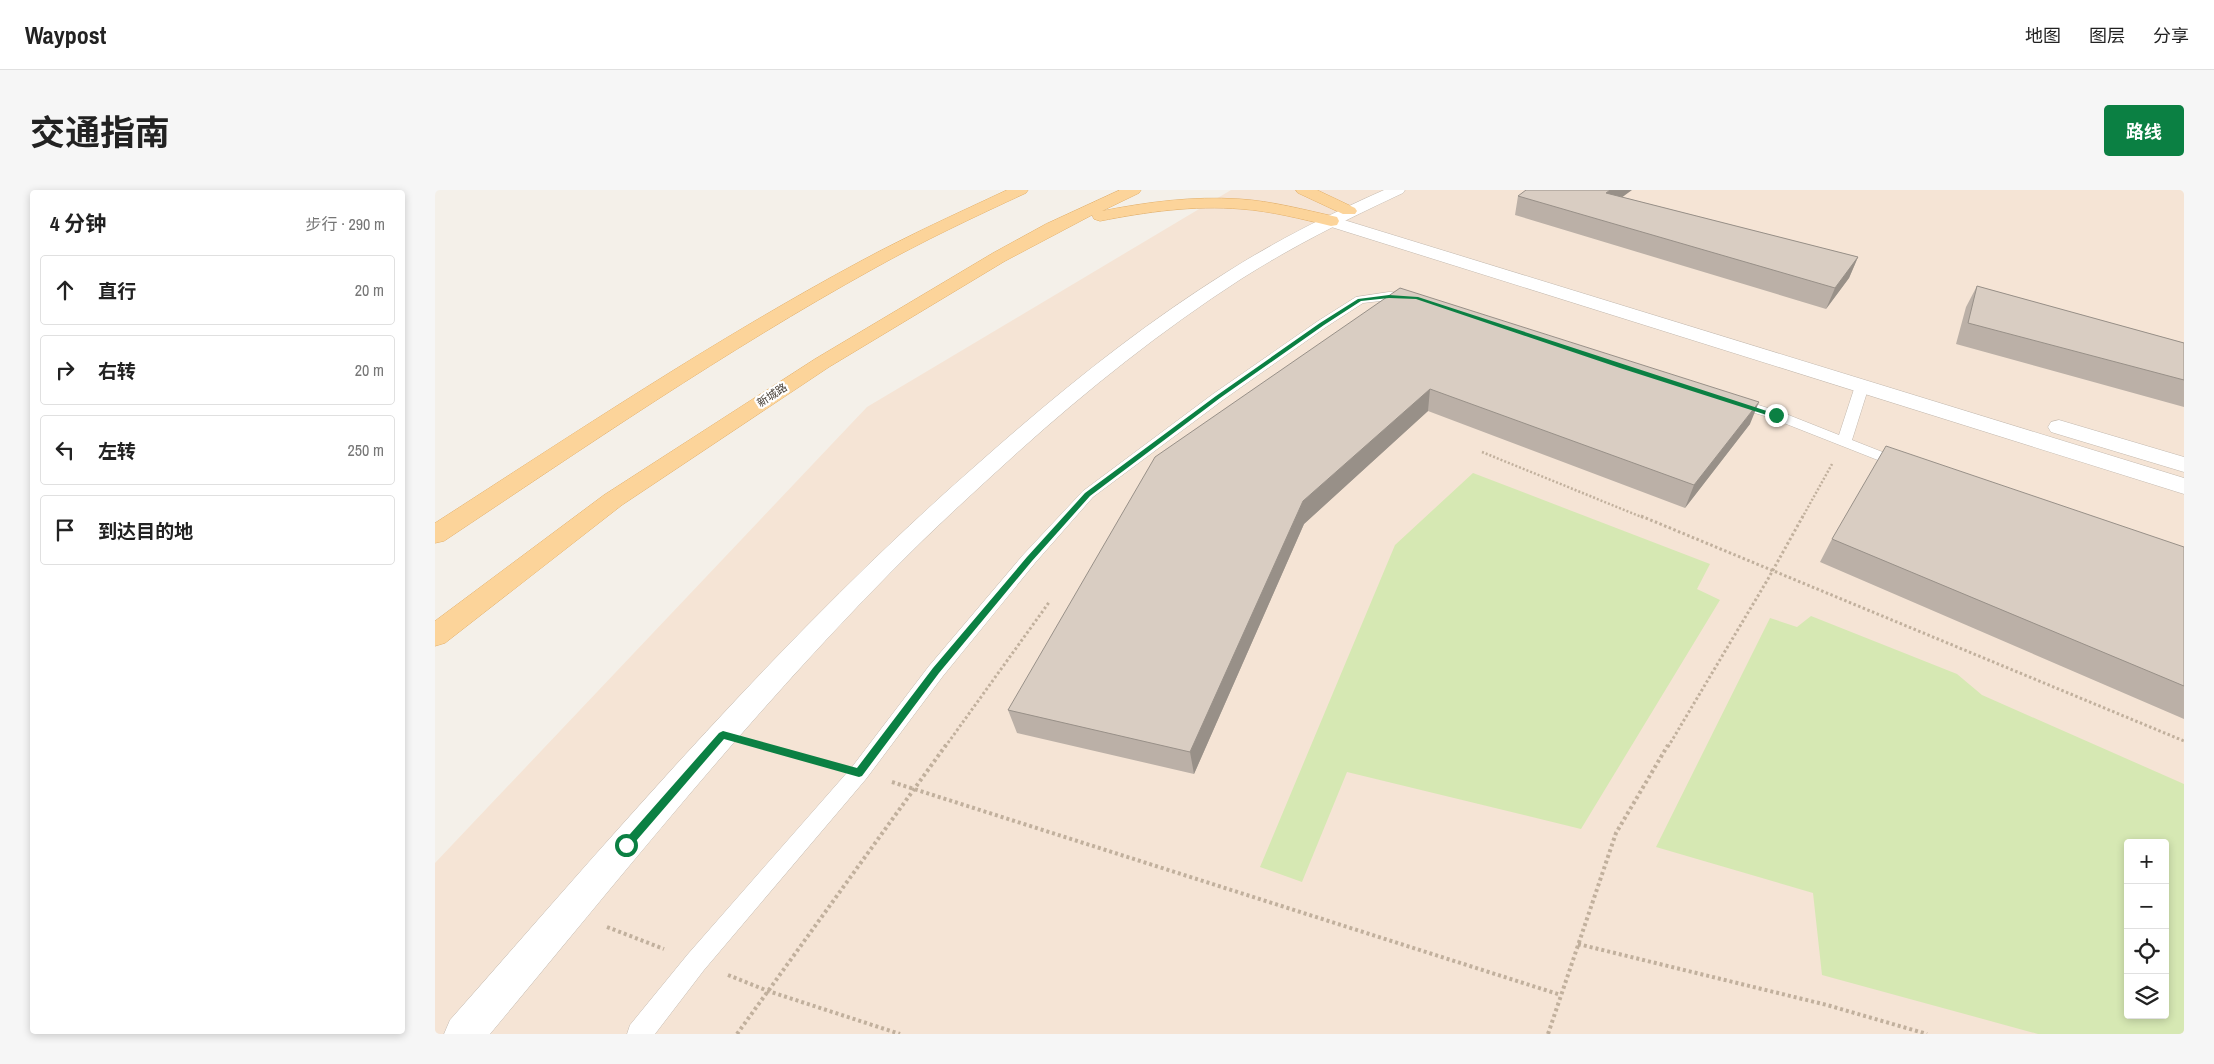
<!DOCTYPE html>
<html lang="zh">
<meta charset="utf-8">
<style>
body{margin:0;font-family:"Archivo Narrow","Noto Sans SC",sans-serif;background:#f6f6f6;color:#222}
.controls{position:absolute;right:15px;bottom:15px;display:grid;overflow:hidden;border-radius:5px;box-shadow:0 2px 8px #0003}
.controls button{width:45px;height:45px;display:grid;place-items:center;padding:0;border:0;border-bottom:1px solid #e0e0e0;background:#fff;color:#222;font:25px sans-serif}
.stop{position:absolute;width:15px;height:15px;margin:-11px;border:4px solid #0b8043;border-radius:50%;background:#fff}
.stop.end{background:#0b8043;border-color:#fff;box-shadow:0 1px 5px #0008}
.list{margin:0;padding:0;list-style:none}
h2{display:flex;justify-content:space-between;align-items:center;height:65px;margin:0;padding:0 20px;font-size:21px}
h2 small{font-size:16px;font-weight:400;color:#767676}
.list li{display:grid;grid-template-columns:32px 1fr auto;gap:15px;align-items:center;box-sizing:border-box;height:70px;margin:0 10px 10px;padding:0 10px;border:1px solid #e0e0e0;border-radius:5px}
.list b{display:block;font-size:19px;white-space:nowrap}
.list em{font-size:16px;font-style:normal;color:#767676}
.icon{flex:none;width:28px;height:28px;fill:none;stroke:currentColor;stroke-width:2;stroke-linecap:round;stroke-linejoin:round}
.map{position:relative;flex:none;width:1749px;height:844px;overflow:hidden;border-radius:5px}
header{display:flex;align-items:center;gap:30px;box-sizing:border-box;height:70px;padding:0 25px;background:#fff;border-bottom:1px solid #e0e0e0}
header strong{font-size:24px}
nav{display:flex;gap:28px;margin-inline-start:auto;font-size:18px}
.intro{display:flex;align-items:center;justify-content:space-between;box-sizing:border-box;height:120px;padding:0 30px}
h1{margin:0;font-size:35px}
.button{padding:12px 22px;border-radius:5px;background:#0b8043;color:#fff;font-size:18px;font-weight:700}
main{display:flex;gap:30px;padding:0 30px}
aside{flex:1;background:#fff;border-radius:5px;box-shadow:0 2px 8px #0003}
.map>svg:first-child{display:block}
.commercial{fill:#f5e4d5;fill-rule:evenodd}
.green{fill:#d6e8b3;fill-rule:evenodd}
.lines{fill:none;stroke-linecap:round;stroke-linejoin:round}
.service-casing{stroke:#c3b9af;stroke-width:1}
.minor-casing{stroke:#c3b9af;stroke-width:1}
.tertiary-casing{stroke:#c3b9af;stroke-width:1}
.primary-casing{stroke:#e2af69;stroke-width:1}
.path-far2{stroke:#c1b09d;stroke-width:2.5;stroke-dasharray:2 2;stroke-linecap:butt}
.path-far1{stroke:#c1b09d;stroke-width:3;stroke-dasharray:2.5 2.5;stroke-linecap:butt}
.path{stroke:#c1b09d;stroke-width:4;stroke-dasharray:3 3;stroke-linecap:butt}
.service{fill:#fff;fill-rule:evenodd}
.minor{fill:#fff;fill-rule:evenodd}
.tertiary{fill:#fff;fill-rule:evenodd}
.primary{fill:#fcd49a;fill-rule:evenodd}
.wall{fill:#bbb0a7}
.shaded-wall{fill:#989088}
.building{fill:#d9cdc2;stroke:#989088}
.route{fill:#0b8043}
.labels{text-anchor:middle;dominant-baseline:central;stroke-width:4.5;stroke-linejoin:round;paint-order:stroke}
.far-street-label{font-size:11px;fill:#484038;stroke:#fff}
</style>
<header>
<strong>Waypost</strong>
<nav><a>地图</a><a>图层</a><a>分享</a></nav>
</header>
<div class="intro"><h1>交通指南</h1><a class="button">路线</a></div>
<main>
<aside>
<h2>4 分钟<small>步行 · 290 m</small></h2>
<ul class="list">
<li><svg class="icon" aria-label="ahead" viewBox="0 0 24 24"><path d="M12 20V5M6 11l6-6 6 6"/></svg><div><b>直行</b></div><em>20 m</em></li>
<li><svg class="icon" aria-label="right" viewBox="0 0 24 24"><path d="M7 20v-9h11M14 6l5 5-5 5"/></svg><div><b>右转</b></div><em>20 m</em></li>
<li><svg class="icon" aria-label="left" viewBox="0 0 24 24"><path d="M17 20v-9H6M10 6l-5 5 5 5"/></svg><div><b>左转</b></div><em>250 m</em></li>
<li><svg class="icon" aria-label="arrive" viewBox="0 0 24 24"><path d="M6 21V4h12l-3 4 3 4H6"/></svg><div><b>到达目的地</b></div></li>
</ul>
</aside>
<div class="map">
<svg width="1749" height="844" viewBox="0 0 1749 844">
<rect width="100%" height="100%" fill="#f4f0e9"/>
<path class="commercial" d="M796 0H1749V844H0V673L432 217ZM1693 653H1730V825H1693Z"/>
<path class="green" d="M1038 283 1275 374 1262 399 1285 410 1146 639 912 582 867 692 825 677 960 355Z
M1376 426 1522 484 1547 505 1749 594V844H1603L1387 785 1378 703 1221 657 1335 428 1362 437ZM1693 653H1730V825H1693Z"/>
<g class="lines">
<defs>
<path id="service" d="M954 102 975 103 981 107 975 111 954 110 928 113 891 137 788 210 658 307 600 373 508 486 431 589 269 780 220 844H192L195 835 253 764 417 577 494 476 588 365 648 301 778 204 883 131 921 107Z
M1427 192 1434 196 1417 250 1473 272 1475 275 1473 278H1463L1336 228 1294 215 1292 212 1299 208 1304 209 1346 222 1404 245 1420 196Z"/>
<path id="minor" d="M896 26 1749 288V304L890 35 888 31 890 27Z
M1624 230 1749 267V282L1616 242 1613 237 1616 232Z"/>
<path id="tertiary" d="M949 0H970L968 3C912 29 858 56 806 89 727 140 653 199 583 262 539 302 496 341 455 383 312 528 185 688 55 844H9L15 830C185 637 352 440 546 271 624 202 704 137 792 82 842 50 895 24 949 0Z"/>
<path id="primary" d="M572 0H593L591 3C539 27 488 51 438 79 290 161 150 257 9 351L0 353V333C140 243 279 150 426 71 474 45 523 23 572 0Z
M685 0H706L704 3 667 21C712 12 758 6 804 9 837 11 870 20 902 27L904 31 902 35 896 36C866 29 836 21 806 19 759 15 711 22 665 31L659 29 657 25 570 71 394 177 187 315 10 453 0 456V431L169 305 380 169 558 63 611 34Z
M861 0H882L920 18 922 21 920 24H908L863 3Z"/>
</defs>
<use href="#service" class="service-casing"/>
<use href="#minor" class="minor-casing"/>
<use href="#tertiary" class="tertiary-casing"/>
<use href="#primary" class="primary-casing"/>
<path class="path-far2" d="M1047 262 1209 328
M1367 328 1397 274"/>
<path class="path-far1" d="M1206 326 1749 551
M327 556 329 557
M510 557 615 411
M1233 557 1333 389 1368 326"/>
<path class="path" d="M327 556 390 574
M457 592 1126 805
M172 737 229 759
M1143 754 1392 815 1492 844
M293 785 333 801 465 844
M302 844 511 555
M1113 844 1181 643 1233 555"/>
<use href="#service" class="service"/>
<use href="#minor" class="minor"/>
<use href="#tertiary" class="tertiary"/>
<use href="#primary" class="primary"/>
</g>
<path class="wall" d="M1083 6 1187 7 1423 67 1414 88 1391 119 1080 25Z
M1542 96 1749 153V217L1521 154 1531 117Z
M965 98 1315 234 1250 318 993 221 869 334 759 584 582 543 573 520Z
M1397 349 1749 357V529L1385 372Z"/>
<path class="shaded-wall" d="M1175 0H1197L1167 22 1171 3Z
M1423 67 1414 88 1391 119 1400 98Z
M995 199 993 221 869 334 759 584 755 562 868 311Z
M1324 212 1315 234 1250 318 1259 295Z"/>
<path class="building" d="M1091 0H1175L1171 3 1423 67 1400 98 1083 6Z
M1542 96 1749 153V190L1533 133Z
M965 98 1324 212 1259 295 995 199 868 311 755 562 573 520 720 267Z
M1451 256 1749 357V496L1397 349Z"/>
<path class="route" d="M954 105 983 107 1344 225 1338 227 1185 178 981 109 954 108 926 111 889 135 785 208 655 306 597 371 504 483 427 586 424 587 289 549 195 658H188V652L284 543 288 541 422 578 498 478 592 367 650 303 781 206 885 133 923 109Z"/>
<g class="labels">
<g class="far-street-label">
<text transform="translate(337 205) rotate(-33)">新城路</text>
</g>
</g>
</svg>
<div class="controls">
<button>+</button>
<button>−</button>
<button><svg class="icon" aria-label="locate" viewBox="0 0 24 24"><circle cx="12" cy="12" r="6"/><path d="M12 2v4M12 18v4M2 12h4M18 12h4"/></svg></button>
<button><svg class="icon" aria-label="layers" viewBox="0 0 24 24"><path d="M12 4l9 5-9 5-9-5zM3 14l9 5 9-5"/></svg></button>
</div>
<div class="stop" style="left:191px;top:655px"></div>
<div class="stop end" style="left:1341px;top:225px"></div>
</div>
</main>
